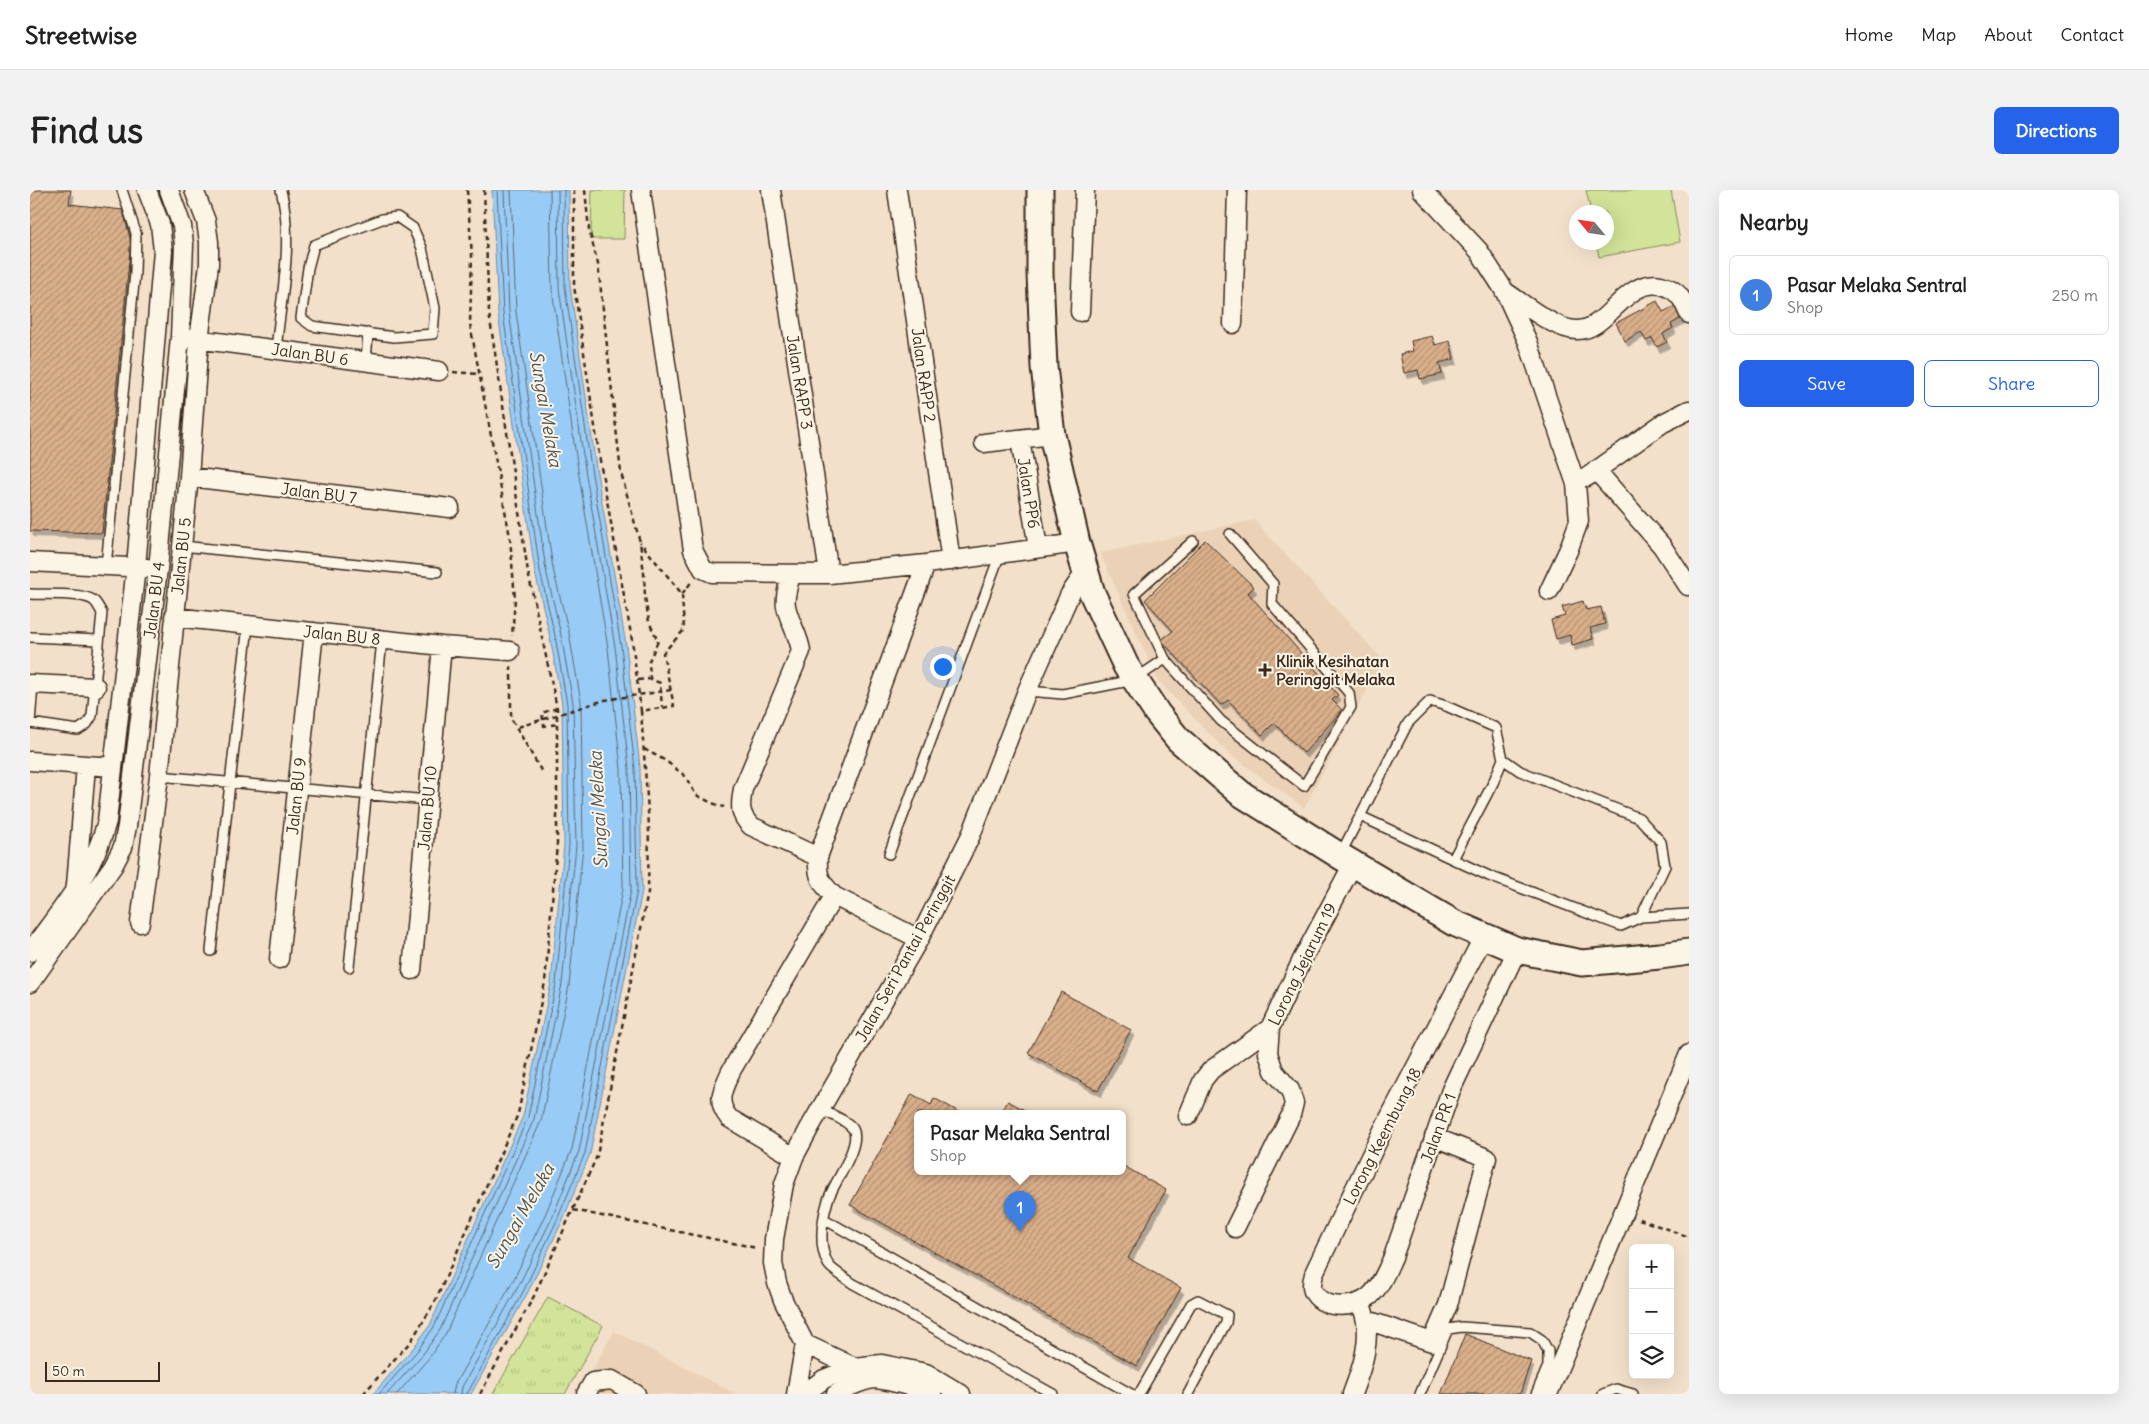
<!DOCTYPE html>
<meta charset="utf-8">
<style>
body{margin:0;font-family:Delius,sans-serif;background:#f2f2f2;color:#222}
.controls{position:absolute;right:15px;bottom:15px;display:grid;overflow:hidden;border-radius:8px;box-shadow:0 5px 20px #0002}
.controls button{width:45px;height:45px;display:grid;place-items:center;padding:0;border:0;border-bottom:1px solid #e0e0e0;background:#fff;color:#222;font:25px sans-serif}
.compass{position:absolute;left:1539px;top:15px;width:45px;height:45px;border-radius:50%;background:#fff;box-shadow:0 5px 20px #0002;rotate:299deg}
.scale{position:absolute;left:15px;bottom:12px;width:115px;box-sizing:border-box;padding-left:5px;border:2px solid #3b2a1e;border-top:0;font-size:14px;line-height:18px;white-space:nowrap;color:#3b2a1e;-webkit-text-stroke:4px #fcf5e5;paint-order:stroke}
.you{position:absolute;left:912px;top:476px;width:18px;height:18px;margin:-12px;border:4px solid #fff;border-radius:50%;background:#1a73e8;box-shadow:0 0 0 8px #1a73e833}
.badge{display:grid;place-items:center;width:32px;height:32px;border-radius:50%;background:#2563eb;color:#fff;font-size:16px;font-weight:700}
.pin{position:absolute;translate:-50% -41px;filter:drop-shadow(0 1px 2px #0008)}
.pin::after{content:'';position:absolute;top:26px;width:18px;height:15px;background:inherit;clip-path:polygon(0 0,100% 0,50% 100%)}
.popup{position:absolute;left:884px;top:920px;width:212px;height:65px;box-sizing:border-box;display:grid;place-content:center;border-radius:8px;background:#fff;filter:drop-shadow(0 1px 4px #0005);font-size:16px;white-space:nowrap;color:#767676}
.popup b{font-size:19px;color:#222}
.popup::after{content:'';position:absolute;left:50%;top:100%;margin-left:-10px;border:10px solid transparent;border-top-color:#fff}
.list{margin:0;padding:0;list-style:none}
h2{display:flex;justify-content:space-between;align-items:center;height:65px;margin:0;padding:0 20px;font-size:21px}
h2 small{font-size:16px;font-weight:400;color:#767676}
.list li{display:grid;grid-template-columns:32px 1fr auto;gap:15px;align-items:center;box-sizing:border-box;height:80px;margin:0 10px 10px;padding:0 10px;border:1px solid #e0e0e0;border-radius:8px}
.list b{display:block;font-size:19px;white-space:nowrap}
.list p{margin:0;font-size:16px;white-space:nowrap;color:#767676}
.list em{font-size:16px;font-style:normal;color:#767676}
.actions{display:flex;gap:10px;padding:15px 20px}
.actions a{flex:1;padding:11px 0;border:1px solid #2563eb;border-radius:8px;text-align:center;font-size:18px;color:#2563eb}
.actions .main{background:#2563eb;color:#fff}
.icon{flex:none;width:28px;height:28px;fill:none;stroke:currentColor;stroke-width:2;stroke-linecap:round;stroke-linejoin:round}
.map{position:relative;flex:none;width:1659px;height:1204px;overflow:hidden;border-radius:8px}
header{display:flex;align-items:center;gap:30px;box-sizing:border-box;height:70px;padding:0 25px;background:#fff;border-bottom:1px solid #e0e0e0}
header strong{font-size:24px}
nav{display:flex;gap:28px;margin-inline-start:auto;font-size:18px}
.intro{display:flex;align-items:center;justify-content:space-between;box-sizing:border-box;height:120px;padding:0 30px}
h1{margin:0;font-size:35px}
.button{padding:12px 22px;border-radius:8px;background:#2563eb;color:#fff;font-size:18px;font-weight:700}
main{display:flex;gap:30px;padding:0 30px}
aside{flex:1;background:#fff;border-radius:8px;box-shadow:0 5px 20px #0002}
.map>svg:first-child{display:block}
.built{fill:#ebd2b7}
.green{fill:#d2e499;stroke:#86875c}
.park{fill:url(#park-tufts);stroke:#86875c}
.water{fill:#98cbf5;stroke:#738b9f}
.lines{fill:none;stroke-linecap:round;stroke-linejoin:round}
.shore{stroke:#606a74;stroke-width:1}
.building{fill:url(#building-hatch);stroke:#3b2a1e;filter:url(#shadow)}
.lane-casing{stroke:#3b2a1e;stroke-width:12}
.street-casing{stroke:#3b2a1e;stroke-width:21}
.secondary-casing{stroke:#3b2a1e;stroke-width:29}
.path{stroke:#3b2a1e;stroke-width:2.5;stroke-dasharray:5 4;stroke-linecap:butt}
.lane{stroke:#fcf5e5;stroke-width:9}
.street{stroke:#fcf5e5;stroke-width:18}
.secondary{stroke:#fcf5e5;stroke-width:25}
.path-bridge{stroke:#3b2a1e;stroke-width:2.5;stroke-dasharray:5 4;stroke-linecap:butt}
.poi-dot{fill:#3b2a1e;stroke:#fcf5e5;stroke-width:2}
.labels{text-anchor:middle;dominant-baseline:central;stroke-width:4;stroke-linejoin:round;paint-order:stroke}
.street-label{font-size:16px;fill:#3b2a1e;stroke:#fcf5e5}
.poi-label{font-size:16px;font-weight:bold;fill:#3b2a1e;stroke:#fcf5e5;text-anchor:start}
.water-label{font-size:18px;font-style:italic;fill:#525254;stroke:#fcf5e5}
</style>
<header>
<strong>Streetwise</strong>
<nav><a>Home</a><a>Map</a><a>About</a><a>Contact</a></nav>
</header>
<div class="intro"><h1>Find us</h1><a class="button">Directions</a></div>
<main>
<div class="map">
<svg width="1659" height="1204" viewBox="0 0 1659 1204">
<defs>
<pattern id="park-tufts" width="24" height="20" patternUnits="userSpaceOnUse" patternTransform="scale(1.25)"><rect width="24" height="20" fill="#d2e499"/><path d="M3 7l-1-3M5 7V3M7 7l1-3M15 17l-1-3M17 17v-4M19 17l1-3" fill="none" stroke="#b5c483"/></pattern>
<pattern id="building-hatch" width="6" height="6" patternUnits="userSpaceOnUse" patternTransform="scale(1.25)"><rect width="6" height="6" fill="#dab08b"/><path d="M-1 1l2-2M0 6l6-6M5 7l2-2" fill="none" stroke="#b28f71"/></pattern>
<filter id="shadow"><feDropShadow dx="3" dy="5.5" stdDeviation="0" flood-color="#0004"/></filter>
</defs>
<rect width="100%" height="100%" fill="#f2e0ca"/>
<filter id="ink" filterUnits="userSpaceOnUse"><feTurbulence type="fractalNoise" baseFrequency=".02" numOctaves="2"/><feDisplacementMap in="SourceGraphic" scale="10" xChannelSelector="R" yChannelSelector="G"/><feConvolveMatrix kernelMatrix="1 2 1 2 8 2 1 2 1" color-interpolation-filters="sRGB"/></filter>
<g filter="url(#ink)">
<path class="built" d="M1224 330 1353 470 1274 618 1198 563 1128 491 1070 363Z
M584 1141 706 1204H549Z"/>
<path class="green" d="M562 0H595L594 49H561Z
M1556 0H1641L1650 52 1569 67 1566 53 1576 52V22H1561Z"/>
<path class="park" d="M518 1107 573 1136 535 1204H463Z"/>
<path class="water" d="M462 0H539L540 96 566 277 596 455 610 577 612 701 560 964 532 1032 498 1102 441 1204H343L384 1157 400 1135 493 926 521 793 534 655 532 514 520 447 505 382 468 123Z"/>
<g class="lines">
<path class="shore" d="M349 1204 388 1160 404 1137 498 927 526 794 539 655 537 514 525 446 510 381 473 123 467 0
M357 1204 393 1164 410 1140 504 929 532 794 546 656 543 513 531 445 516 380 479 122 474 0
M367 1204 399 1168 416 1143 511 931 539 796 553 656 551 512 539 443 523 379 486 122 481 0
M423 1204 425 1194 482 1093 515 1025 542 959 593 699 591 579 578 458 548 280 522 99 520 0
M431 1204 432 1197 488 1097 522 1028 549 961 601 700 599 578 585 457 555 279 529 98 528 0
M437 1204 494 1100 527 1030 555 963 607 700 605 578 591 456 561 278 535 97 534 0"/>
</g>
<path class="building" d="M0 0H41L39 14 93 20 101 52 72 343 0 341Z
M1627 111 1633 122 1645 116 1652 128 1641 134 1643 138 1633 144 1637 152 1627 157 1622 148 1616 151 1611 142 1595 151 1586 133Z
M1402 146 1405 155 1420 151 1424 169 1409 173 1412 184 1390 189 1388 180 1374 183 1370 164 1383 161 1381 151Z
M1175 350 1224 397 1218 403 1308 505 1302 510 1312 520 1274 563 1244 533 1232 545 1198 510 1191 515 1131 450 1143 441 1115 410Z
M1553 411 1556 420 1571 417 1575 434 1560 438 1563 449 1542 455 1540 445 1526 449 1521 430 1535 426 1532 417Z
M1031 802 1101 840 1068 901 998 863Z
M882 904 901 915 904 908 931 923H888V981H1092V975L1136 1000 1098 1068 1151 1098 1107 1176 820 1015Z
M978 911 1000 923H971Z
M1435 1144 1501 1171 1490 1204H1411Z"/>
<g class="lines">
<defs>
<path id="lane" d="M367 27 383 38 392 58 405 118 403 144 364 147 282 136 271 128 278 78 284 55 352 29Z
M246 160C251 107 264 52 251 0
M336 172 338 143
M152 356 407 382
M76 376 105 83 106 43 92 0
M0 404C15 405 51 402 63 410 67 413 69 418 72 423L62 526 57 534 48 540 0 533 3 494
M0 447 69 450
M1135 469 1104 404 1163 351
M997 501 1033 504 1104 490 1135 469 1191 531 1274 596 1321 517 1319 503 1242 414 1243 394 1200 344
M129 586 398 610
M859 664 970 364
M1310 665 1378 533 1400 511 1416 516 1466 538 1473 569 1490 581 1609 628 1631 652 1635 676 1611 727 1591 736 1459 686 1330 626
M1423 669 1463 593 1473 569
M1611 727 1659 724
M181 761 218 435
M319 777 352 450
M790 919C799 924 817 930 823 939 832 955 803 994 798 1010 792 1030 788 1055 798 1074 802 1081 815 1087 822 1093L1023 1204
M794 1029 1101 1204
M1109 1204 1161 1114 1168 1110 1197 1125 1196 1133 1158 1204
M1390 1204 1418 1139 1432 1137 1500 1142 1512 1150 1518 1161V1176L1506 1204
M1573 1204 1586 1199 1603 1204"/>
<path id="street" d="M611 0 663 360 673 379 682 383 799 384 896 374 1047 353
M741 0 799 384
M867 0 921 371
M1392 0 1449 61 1474 100 1498 152 1546 294 1549 331 1538 361 1519 401
M1474 101C1493 113 1525 140 1547 140 1577 141 1595 88 1631 95 1638 97 1645 100 1650 107 1654 112 1656 118 1659 124
M1050 122 1055 0
M1203 134 1207 0
M158 148 409 181
M990 249 1008 358
M954 253 1022 245
M1566 280 1632 356 1658 396
M159 287 420 318
M1557 287 1633 233 1659 220
M0 372 117 378
M761 384C759 394 754 406 756 416 759 432 769 445 771 461L713 599C710 615 709 625 721 636L788 667
M144 427 412 456 480 461
M0 494 66 497
M0 571 83 577
M46 695 56 576
M110 733 129 586 159 287 169 150 179 75V52L176 31 164 0
M1454 746 1353 940 1285 1081C1283 1088 1280 1097 1284 1103 1295 1121 1326 1118 1340 1106 1351 1096 1357 1080 1363 1067L1421 900 1487 760
M889 749 804 706C790 692 787 686 788 667L896 374
M0 762C31 719 64 682 77 631L106 377 133 61 130 34 117 0
M249 769 284 442
M382 780 412 456
M0 793 83 676 93 657 97 636 128 379 150 147 154 55 152 36 139 0
M1158 926 1173 890 1181 880 1240 838
M764 967 699 928C685 911 693 899 701 881L804 706
M1205 1038 1261 925 1264 913 1260 900 1244 881 1238 863 1240 838 1272 770 1323 674
M1337 1130 1402 1152 1418 1115 1457 968 1404 947
M775 1154 824 1177
M556 1204 563 1192 582 1190 606 1204
M766 1204 775 1154 753 1110 747 1093 743 1073 744 1049 754 994 764 967 780 937 889 749 941 645 997 501 1040 404 1049 391 1057 388
M774 1204 794 1189 824 1177 852 1174 896 1183 931 1204
M806 1204C818 1197 830 1191 843 1189 854 1189 892 1199 902 1204
M1322 1204C1332 1178 1343 1148 1333 1120
M1518 1204 1659 864"/>
<path id="secondary" d="M1010 0V84L1014 177 1022 245 1047 353 1062 403 1096 476 1127 523 1148 549 1210 603 1310 666 1424 733 1487 760 1552 773 1630 766 1659 762"/>
</defs>
<use href="#lane" class="lane-casing"/>
<use href="#street" class="street-casing"/>
<use href="#secondary" class="secondary-casing"/>
<path class="path" d="M437 0 442 65 440 134 480 347 485 409 482 446
M544 0V96L571 277 602 450 611 521
M555 0 559 40 568 74 591 283 610 352 614 383 615 407 619 432 628 451 619 471 620 489
M423 182 448 184
M652 404 663 390
M481 476V528L513 584
M608 490 620 489 630 493 632 517
M527 518 512 523 514 536 527 534
M614 559 636 571 655 586 666 605 682 613 694 617
M543 1020 727 1058
M1609 1029 1659 1047
M333 1204 381 1151 405 1112 488 924 515 792 527 654V518L498 382 459 123 454 0
M450 1204 504 1106 567 966 618 702 619 636 611 521 644 516 633 463 654 440 652 404 610 352"/>
<use href="#lane" class="lane"/>
<use href="#street" class="street"/>
<use href="#secondary" class="secondary"/>
<path class="path-bridge" d="M488 537 575 510 641 500"/>
</g>
</g>
<path class="poi-dot" d="M1232.5 472.5h5v5h5v5h-5v5h-5v-5h-5v-5h5z"/>
<g class="labels">
<g class="street-label">
<text transform="translate(280 164) rotate(8)">Jalan BU 6</text>
<text transform="translate(894 185) rotate(82)">Jalan RAPP 2</text>
<text transform="translate(770 192) rotate(81)">Jalan RAPP 3</text>
<text transform="translate(289 303) rotate(7)">Jalan BU 7</text>
<text transform="translate(999 303) rotate(81)">Jalan PP6</text>
<text transform="translate(151 366) rotate(-84)">Jalan BU 5</text>
<text transform="translate(124 410) rotate(-83)">Jalan BU 4</text>
<text transform="translate(312 445) rotate(6)">Jalan BU 8</text>
<text transform="translate(266 606) rotate(-84)">Jalan BU 9</text>
<text transform="translate(397 618) rotate(-85)">Jalan BU 10</text>
<text transform="translate(875 768) rotate(-61)">Jalan Seri Pantai Peringgit</text>
<text transform="translate(1272 774) rotate(-64)">Lorong Jejarum 19</text>
<text transform="translate(1408 938) rotate(-70)">Jalan PR 1</text>
<text transform="translate(1352 946) rotate(-63)">Lorong Keembung 18</text>
</g>
<g class="poi-label">
<text x="1246" y="471">Klinik Kesihatan<tspan x="1246" dy="18">Peringgit Melaka</tspan></text>
</g>
<g class="water-label">
<text transform="translate(516 219) rotate(80)">Sungai Melaka</text>
<text transform="translate(568 620) rotate(-93)">Sungai Melaka</text>
<text transform="translate(490 1026) rotate(-60)">Sungai Melaka</text>
</g>
</g>
</svg>
<div class="controls">
<button>+</button>
<button>−</button>
<button><svg class="icon" aria-label="layers" viewBox="0 0 24 24"><path d="M12 4l9 5-9 5-9-5zM3 14l9 5 9-5"/></svg></button>
</div>
<svg class="compass" viewBox="-18 -18 36 36"><path d="M0-13l5 13h-10z" fill="#e53935"/><path d="M0 13l5-13h-10z" fill="#767676"/></svg>
<div class="scale">50 m</div>
<div class="you"></div>
<div class="pin badge" style="left:990px;top:1042px;background:#3f7fe0">1</div>
<div class="popup"><b>Pasar Melaka Sentral</b>Shop</div>
</div>
<aside>
<h2>Nearby<small></small></h2>
<ul class="list">
<li><span class="badge" style="background:#3f7fe0">1</span><div><b>Pasar Melaka Sentral</b><p>Shop</p></div><em>250 m</em></li>
</ul>
<div class="actions"><a class="main">Save</a><a>Share</a></div>
</aside>
</main>
